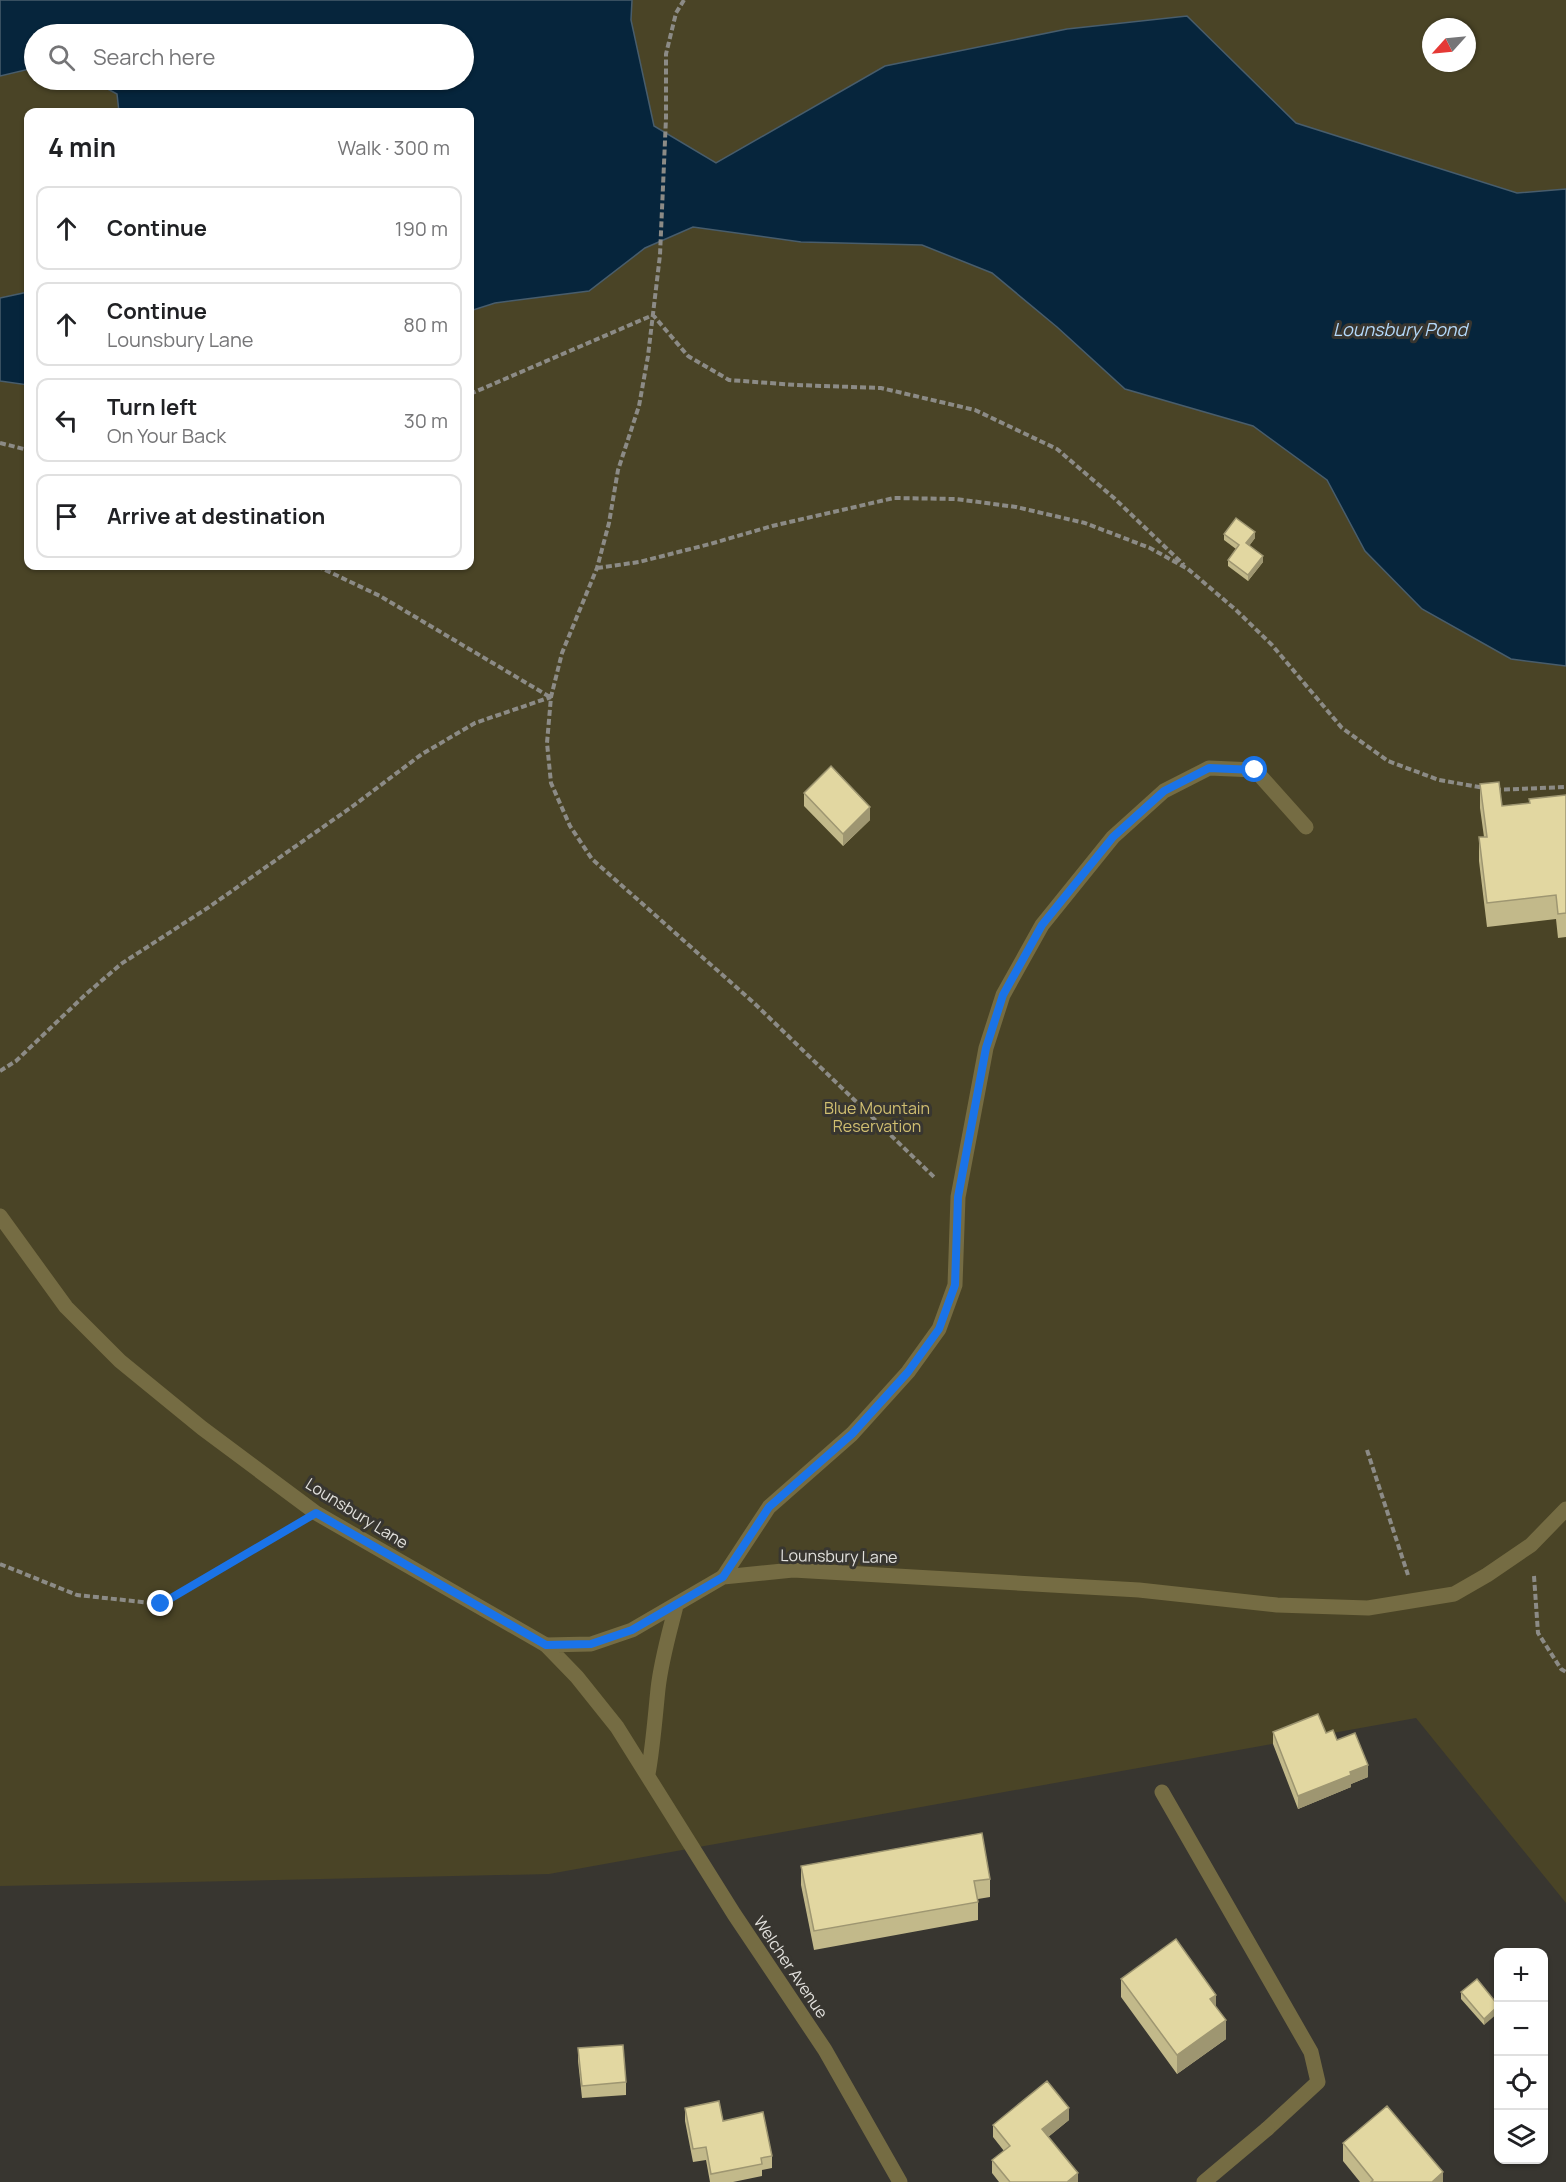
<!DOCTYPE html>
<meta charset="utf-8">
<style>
body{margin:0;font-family:Manrope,sans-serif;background:#f6f6f6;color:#202124}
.controls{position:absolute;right:18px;bottom:18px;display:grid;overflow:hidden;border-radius:12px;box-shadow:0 2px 4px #0004}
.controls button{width:54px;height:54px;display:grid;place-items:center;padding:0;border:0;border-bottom:2px solid #e0e0e0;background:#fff;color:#202124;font:30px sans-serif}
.compass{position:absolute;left:1422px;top:18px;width:54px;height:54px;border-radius:50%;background:#fff;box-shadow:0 2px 4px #0004;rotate:243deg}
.stop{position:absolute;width:18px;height:18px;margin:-14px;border:4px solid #1a73e8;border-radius:50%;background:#fff}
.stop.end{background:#1a73e8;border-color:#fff;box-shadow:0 2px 6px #0008}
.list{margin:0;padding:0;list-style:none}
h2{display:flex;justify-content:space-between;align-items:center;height:78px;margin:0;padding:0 24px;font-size:26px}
h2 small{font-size:20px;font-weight:400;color:#757577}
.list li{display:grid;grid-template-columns:39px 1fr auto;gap:18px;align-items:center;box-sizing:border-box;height:84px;margin:0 12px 12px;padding:0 12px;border:2px solid #e0e0e0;border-radius:12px}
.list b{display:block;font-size:22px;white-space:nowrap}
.list p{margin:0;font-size:20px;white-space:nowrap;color:#757577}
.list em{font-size:20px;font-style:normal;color:#757577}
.icon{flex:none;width:33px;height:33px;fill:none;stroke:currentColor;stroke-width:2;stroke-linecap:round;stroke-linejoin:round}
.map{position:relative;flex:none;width:1566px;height:2182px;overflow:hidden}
.search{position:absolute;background:#fff;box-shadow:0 2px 4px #0004;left:24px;top:24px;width:450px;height:66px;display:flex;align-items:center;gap:15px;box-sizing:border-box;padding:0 21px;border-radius:33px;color:#757577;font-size:22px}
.panel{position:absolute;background:#fff;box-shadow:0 2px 4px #0004;left:24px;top:108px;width:450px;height:462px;border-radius:12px}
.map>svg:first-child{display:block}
.green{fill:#4a4426;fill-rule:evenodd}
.water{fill:#06253c;stroke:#485d6c;stroke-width:1.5}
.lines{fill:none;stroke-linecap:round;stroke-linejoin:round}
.path{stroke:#8c8b86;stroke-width:4;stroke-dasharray:6 3;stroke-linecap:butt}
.service{stroke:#756c43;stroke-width:15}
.minor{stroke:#756c43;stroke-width:15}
.wall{fill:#c2b98a}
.shaded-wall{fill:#9e9671}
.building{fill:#e2d7a1;stroke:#9e9671;stroke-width:1.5}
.route{stroke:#1a73e8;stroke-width:8}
.labels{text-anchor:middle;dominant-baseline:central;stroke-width:6;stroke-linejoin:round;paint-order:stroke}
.park-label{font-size:16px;fill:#d1bf71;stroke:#383630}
.street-label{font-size:16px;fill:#e2e1dd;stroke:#383630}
.water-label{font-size:18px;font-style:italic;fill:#b4d9fa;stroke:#383630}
</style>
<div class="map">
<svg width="1566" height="2182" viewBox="0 0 1566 2182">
<rect width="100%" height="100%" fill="#383630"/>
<path class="green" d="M0 0H1566V1903L1416 1718 549 1874 0 1886ZM1431 27H1467V63H1431ZM34 34H464V80H34ZM28 112H470V566H28Z"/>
<path class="water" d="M0 0H632L631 20 654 126 716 163 885 66 1067 29 1187 16 1296 123 1517 193 1566 189V666L1511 659 1422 609 1365 551 1327 480 1253 426 1125 389 1057 327 992 273 922 245 801 242 693 227 645 248 589 291 495 303 470 311V112H119L117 94 91 80H464V34H34V68L0 76Z
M28 292V385L0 381V298Z"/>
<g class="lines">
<path class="path" d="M684 0 676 13 666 54V118L660 255 648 356 639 406 618 470 609 523 597 568 562 653 551 697 547 743 551 783 570 826 592 859 754 1003 934 1177
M470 394 653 315 688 356 729 380 796 385 881 388 975 410 1057 449 1114 498 1184 565
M0 443 28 450
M317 566 380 596 550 697
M597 568 639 562 710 544 772 526 894 498 956 499 1016 507 1085 523 1150 548 1188 569 1236 610 1272 645 1342 728 1388 761 1439 780 1485 788
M1495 790 1566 787
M0 1071 16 1061 85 995 121 964 209 907 353 806 422 754 475 723 551 697
M1367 1450 1408 1575
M0 1564 77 1595 161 1604 293 1526
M1534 1576 1538 1633 1561 1669 1566 1672"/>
<path class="service" d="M0 1216 66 1307 120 1361 202 1428 316 1513 546 1645
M723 1577 769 1507 852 1434 908 1372 939 1329 955 1285 958 1197 986 1048 1003 995 1042 925 1113 837 1164 791 1209 768 1255 770 1306 827
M1162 1792 1311 2052 1318 2082 1267 2129"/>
<path class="minor" d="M546 1645 591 1644 632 1630 723 1577 793 1570 1139 1590 1277 1605 1368 1608 1454 1594 1487 1575 1531 1545 1566 1509
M546 1645 577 1677 617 1727 734 1914 825 2050 900 2182
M648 1774C653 1746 655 1718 658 1689 661 1661 669 1634 676 1606
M1204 2182 1267 2129"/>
</g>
<path class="wall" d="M1224 534 1255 538 1249 546 1263 562 1248 581 1228 566V560L1236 549 1224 540Z
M1480 784 1502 806 1529 803 1566 795V937L1558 938 1556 919 1487 927 1479 861V837H1484L1480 808Z
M804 793 870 820 843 846 804 806Z
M1273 1732 1326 1733 1337 1740 1368 1777 1351 1784V1787L1298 1809 1273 1744Z
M801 1866 990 1879V1897L978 1899V1920L814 1950 801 1885Z
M1121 1979 1216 2007 1226 2039 1177 2074 1121 1997Z
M1461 1992 1498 2005 1484 2025 1461 1999Z
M578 2048 626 2082V2095L582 2098 578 2061Z
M685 2108 723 2121 772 2156V2168L762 2170V2176L733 2182H710L706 2160 693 2162 685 2121Z
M1069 2120 1048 2137 1078 2182H999L992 2173V2160L1004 2151 993 2137V2125Z
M1343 2143 1443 2182H1360L1343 2161Z"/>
<path class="shaded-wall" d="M1255 532V538L1246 550V543Z
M1263 556V562L1248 581V575Z
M870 807V820L843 846V834Z
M1368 1765V1777L1351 1784V1787L1298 1809V1796L1350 1772Z
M1216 1995V2013L1210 1999Z
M1498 2006V2013L1484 2025V2019Z
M1226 2020V2039L1177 2074V2055Z
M1069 2108V2120L1042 2142V2129Z
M1443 2172V2182H1432Z
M1078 2173V2182H1067Z"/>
<path class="building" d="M1236 518 1255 532 1246 543 1263 556 1248 575 1228 560 1239 545 1224 534Z
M831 766 870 807 843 834 804 793Z
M1499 782 1502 806 1530 803 1529 799 1566 795V913L1558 914 1556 895 1487 903 1479 837H1487L1480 784Z
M1318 1714 1326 1733 1333 1730 1337 1740 1355 1733 1368 1765 1350 1772 1351 1775 1298 1796 1273 1732Z
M982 1833 990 1879 974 1881 978 1902 814 1931 801 1866Z
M1176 1939 1216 1995 1210 1999 1226 2020 1177 2055 1121 1979Z
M1477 1979 1498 2005V2006L1484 2019 1461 1992Z
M623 2045 626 2082 582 2086 578 2048Z
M1047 2081 1069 2108 1042 2129 1078 2173 1067 2182H1010L992 2160 1010 2146 993 2125Z
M719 2101 723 2121 763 2112 772 2156 761 2158 762 2164 711 2174 706 2147 693 2149 685 2108Z
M1387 2106 1443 2172 1432 2182H1371L1373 2180 1343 2143Z"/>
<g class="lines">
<path class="route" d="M161 1604 316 1513 546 1645 591 1644 632 1630 723 1577 769 1507 852 1434 908 1372 939 1329 955 1285 958 1197 986 1048 1003 995 1042 925 1113 837 1164 791 1209 768 1255 770"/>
</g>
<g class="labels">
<g class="park-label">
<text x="877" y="1108">Blue Mountain<tspan x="877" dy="18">Reservation</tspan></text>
</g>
<g class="street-label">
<text transform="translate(357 1513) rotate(32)">Lounsbury Lane</text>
<text transform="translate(839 1556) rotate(1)">Lounsbury Lane</text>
<text transform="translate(791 1967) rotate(56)">Welcher Avenue</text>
</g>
<g class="water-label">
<text x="1400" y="329">Lounsbury Pond</text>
</g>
</g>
</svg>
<div class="controls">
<button>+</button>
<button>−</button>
<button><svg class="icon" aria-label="locate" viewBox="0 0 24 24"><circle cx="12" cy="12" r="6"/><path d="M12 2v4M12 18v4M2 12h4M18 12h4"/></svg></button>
<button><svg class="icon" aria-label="layers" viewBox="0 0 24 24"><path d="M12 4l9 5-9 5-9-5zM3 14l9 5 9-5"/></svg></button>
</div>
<svg class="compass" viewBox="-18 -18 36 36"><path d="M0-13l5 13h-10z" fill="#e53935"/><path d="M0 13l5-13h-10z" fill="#757577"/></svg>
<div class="stop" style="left:1255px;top:770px"></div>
<div class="stop end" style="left:161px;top:1604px"></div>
<div class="search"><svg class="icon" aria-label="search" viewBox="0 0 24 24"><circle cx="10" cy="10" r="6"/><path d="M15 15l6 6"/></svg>Search here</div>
<section class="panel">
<h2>4 min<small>Walk · 300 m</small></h2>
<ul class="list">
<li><svg class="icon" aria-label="ahead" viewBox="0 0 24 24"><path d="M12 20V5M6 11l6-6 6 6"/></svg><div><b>Continue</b></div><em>190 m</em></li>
<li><svg class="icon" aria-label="ahead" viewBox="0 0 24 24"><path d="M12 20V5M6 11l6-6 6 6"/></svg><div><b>Continue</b><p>Lounsbury Lane</p></div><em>80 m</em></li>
<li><svg class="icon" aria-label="left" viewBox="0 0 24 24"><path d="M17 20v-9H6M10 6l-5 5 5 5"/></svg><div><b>Turn left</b><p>On Your Back</p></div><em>30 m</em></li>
<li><svg class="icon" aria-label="arrive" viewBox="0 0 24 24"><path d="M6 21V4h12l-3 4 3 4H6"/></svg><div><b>Arrive at destination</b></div></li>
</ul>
</section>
</div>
